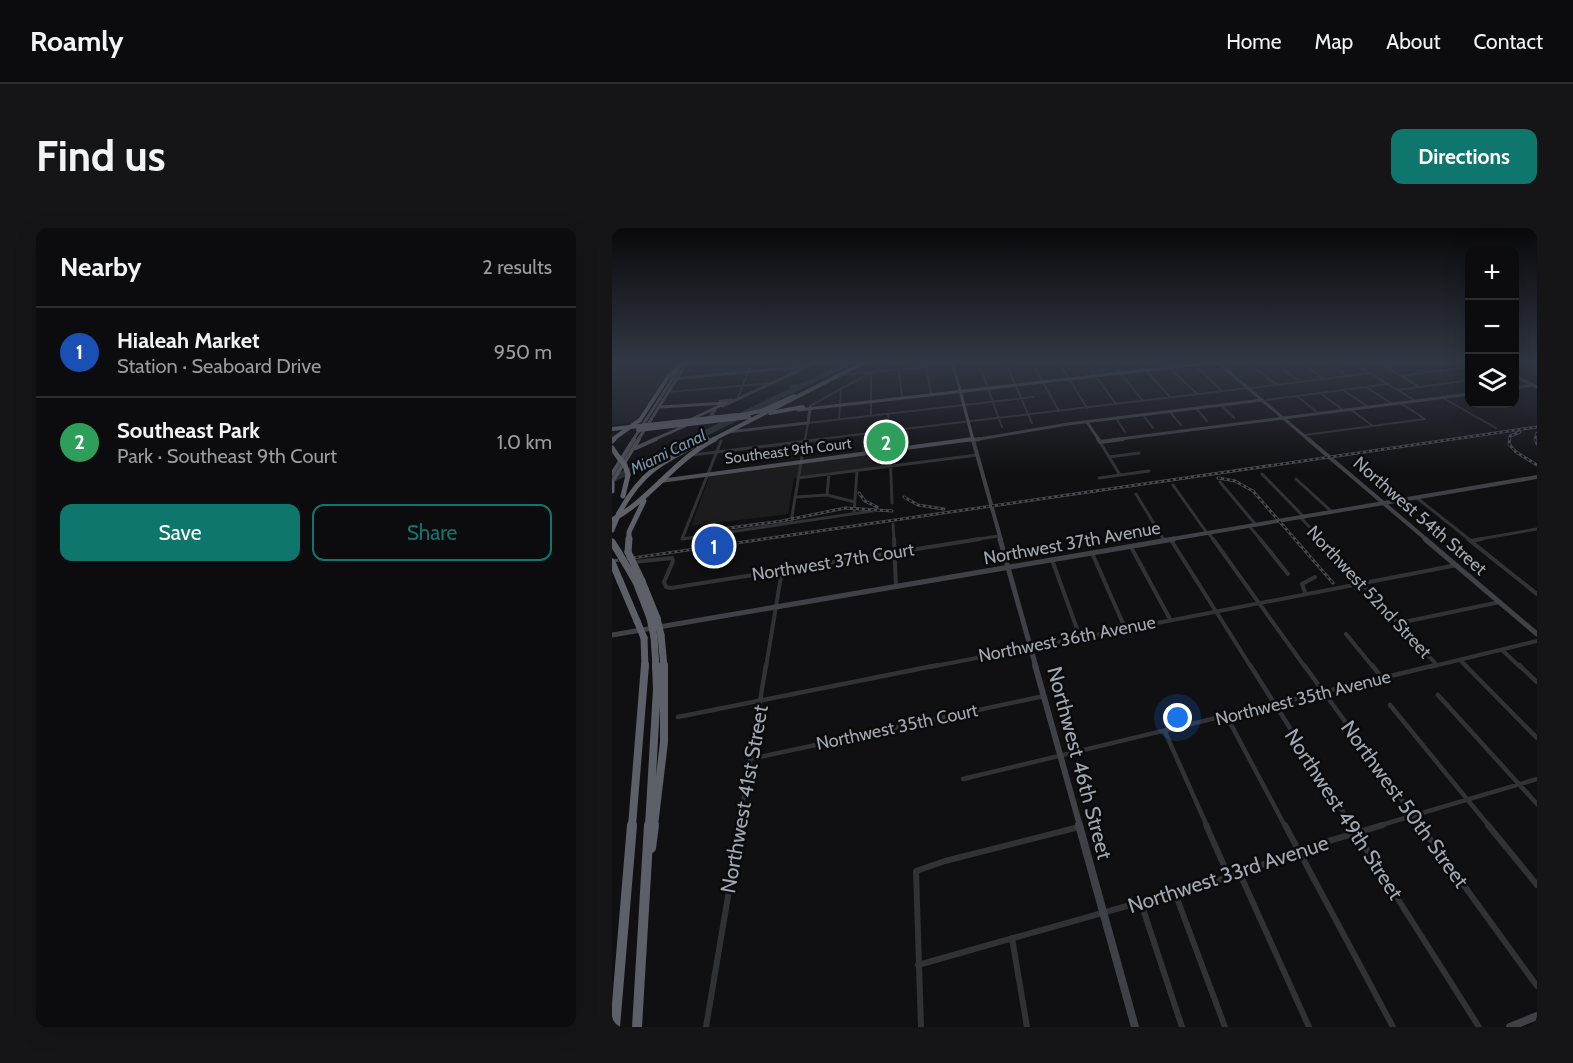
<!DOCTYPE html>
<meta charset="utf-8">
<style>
body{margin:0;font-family:Cabin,sans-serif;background:#151517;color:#f1f3f6}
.controls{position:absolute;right:18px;top:18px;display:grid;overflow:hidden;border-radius:12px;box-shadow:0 6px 24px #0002}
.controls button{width:54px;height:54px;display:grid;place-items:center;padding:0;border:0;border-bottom:2px solid #2c2c2e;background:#0c0c0e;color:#f1f3f6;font:30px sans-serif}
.you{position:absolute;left:566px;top:490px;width:21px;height:21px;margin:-15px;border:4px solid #fff;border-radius:50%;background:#1a73e8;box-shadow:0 0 0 9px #1a73e833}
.badge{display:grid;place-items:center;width:39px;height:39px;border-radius:50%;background:#0f766e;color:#fff;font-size:20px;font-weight:700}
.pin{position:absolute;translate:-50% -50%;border:3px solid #fff;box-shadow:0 2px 6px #0006}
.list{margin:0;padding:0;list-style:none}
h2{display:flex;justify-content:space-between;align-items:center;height:78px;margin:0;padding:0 24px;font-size:26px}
h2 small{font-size:20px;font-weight:400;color:#9a9b9e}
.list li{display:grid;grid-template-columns:39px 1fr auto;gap:18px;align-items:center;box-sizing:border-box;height:90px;padding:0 24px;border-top:2px solid #2c2c2e}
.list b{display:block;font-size:22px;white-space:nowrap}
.list p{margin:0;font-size:20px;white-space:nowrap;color:#9a9b9e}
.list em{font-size:20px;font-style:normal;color:#9a9b9e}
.actions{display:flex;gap:12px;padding:18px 24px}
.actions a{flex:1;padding:14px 0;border:2px solid #0f766e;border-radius:12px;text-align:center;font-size:21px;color:#0f766e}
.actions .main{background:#0f766e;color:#fff}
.icon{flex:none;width:33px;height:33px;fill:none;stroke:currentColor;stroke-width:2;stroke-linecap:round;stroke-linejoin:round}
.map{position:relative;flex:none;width:925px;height:799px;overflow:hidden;border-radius:12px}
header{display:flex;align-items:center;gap:36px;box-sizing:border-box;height:84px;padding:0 30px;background:#0c0c0e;border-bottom:2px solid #2c2c2e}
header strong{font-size:28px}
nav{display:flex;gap:33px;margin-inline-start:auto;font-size:21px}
.intro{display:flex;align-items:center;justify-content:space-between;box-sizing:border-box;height:144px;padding:0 36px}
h1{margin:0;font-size:42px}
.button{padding:15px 27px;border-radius:12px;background:#0f766e;color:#fff;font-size:21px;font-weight:700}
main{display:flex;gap:36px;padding:0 36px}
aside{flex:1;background:#0c0c0e;border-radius:12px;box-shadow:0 6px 24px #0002}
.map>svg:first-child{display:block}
.built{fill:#1c1c1e}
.green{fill:#1c241d}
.water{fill:#293137}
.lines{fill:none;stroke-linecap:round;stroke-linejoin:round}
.street-far4{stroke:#313236;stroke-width:2}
.street-far3{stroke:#313236;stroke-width:3}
.street-far2{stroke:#313236;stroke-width:4}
.street-far1{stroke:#313236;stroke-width:4.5}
.street{stroke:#313236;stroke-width:6}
.secondary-far4{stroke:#3f4146;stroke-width:3}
.secondary-far3{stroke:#3f4146;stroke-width:4}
.secondary-far2{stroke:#3f4146;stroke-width:5}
.secondary-far1{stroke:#3f4146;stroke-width:6}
.secondary{stroke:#3f4146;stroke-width:8}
.primary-far1{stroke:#4d4f56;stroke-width:3}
.primary{stroke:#4d4f56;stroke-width:4}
.highway-far4{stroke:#5d6068;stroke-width:4}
.highway-far3{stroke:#5d6068;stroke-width:5}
.highway-far2{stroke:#5d6068;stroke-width:7}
.highway-far1{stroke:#5d6068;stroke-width:8}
.highway{stroke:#5d6068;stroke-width:10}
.rail-casing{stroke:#484a50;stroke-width:3}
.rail{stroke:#0b0b0c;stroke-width:1.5;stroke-dasharray:3;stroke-linecap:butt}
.highway-bridge-far2{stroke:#5d6068;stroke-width:4}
.highway-bridge-far1{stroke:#5d6068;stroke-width:5}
.highway-bridge{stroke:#5d6068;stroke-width:7}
.labels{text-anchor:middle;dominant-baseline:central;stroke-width:5;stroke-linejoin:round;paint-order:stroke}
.far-street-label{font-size:15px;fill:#a1a7b3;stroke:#0b0b0c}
.far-water-label{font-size:16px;font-style:italic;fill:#7796af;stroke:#0b0b0c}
.street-label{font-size:18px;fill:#a1a7b3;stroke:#0b0b0c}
.near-street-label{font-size:21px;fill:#a1a7b3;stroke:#0b0b0c}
</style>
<header>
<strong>Roamly</strong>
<nav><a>Home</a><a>Map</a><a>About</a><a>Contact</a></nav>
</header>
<div class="intro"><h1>Find us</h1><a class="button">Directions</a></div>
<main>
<aside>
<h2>Nearby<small>2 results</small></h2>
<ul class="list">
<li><span class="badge" style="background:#1a4fb4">1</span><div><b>Hialeah Market</b><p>Station · Seaboard Drive</p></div><em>950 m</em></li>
<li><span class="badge" style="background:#2e9e5b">2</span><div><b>Southeast Park</b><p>Park · Southeast 9th Court</p></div><em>1.0 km</em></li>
</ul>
<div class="actions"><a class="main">Save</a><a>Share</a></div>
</aside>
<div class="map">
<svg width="925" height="799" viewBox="0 0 925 799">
<rect width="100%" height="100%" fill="#101012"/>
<path class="built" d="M0 133H68L54 148 22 195 0 197Z
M276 224V238L182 250 176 286 79 298 98 247Z"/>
<path class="green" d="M297 203 298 219 250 225V209Z"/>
<path class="water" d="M236 133H246L0 255V248L178 160 176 158 190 155Z"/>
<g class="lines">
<path class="street-far4" d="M286 133 290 169
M313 133 319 165
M366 133 390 199
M393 133 420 195
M419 133 447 183
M446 133 475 180
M473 133 504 176
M499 133 531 173
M525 133 558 169
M551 133 585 166
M578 133 610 163
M634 133 664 156
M660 133 688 154
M686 133 712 151
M713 133 735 147
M738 133 802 172
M763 133 806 158
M842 133 855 139
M342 135 367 133
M903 135 925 143
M73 137 124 133
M773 138 814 133
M264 142 282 133
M259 145V188
M230 147 340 136
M789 148 856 139
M754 159 779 175
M640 160 758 145
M731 162 755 178
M786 162 858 152
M57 164 160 155
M708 165 731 182
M685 168 706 185
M831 170 884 200
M125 172 140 133
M654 172 776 156
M787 174 813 191
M609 177 622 190
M198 178 258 145
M584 180 595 193
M738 181 761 198
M558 184 569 197
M276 186 277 203
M531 187 541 200
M504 190 513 204
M227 192 229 161
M693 207 813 191
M193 212 196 195 422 169
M200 212 636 160"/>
<path class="street-far3" d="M109 213 70 311 260 283
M488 214 508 247
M278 223 280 275
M80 227 213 211
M497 229 527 225
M650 246 692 289
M186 250 365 227
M487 250 537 243
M684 251 720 284
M608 254 644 297
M561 257 595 305
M524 266 552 312
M215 267 217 246
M183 269 215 267 243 274
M805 270 858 312
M242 285 245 243
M689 290 710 312
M179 294 193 211
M281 296 282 312
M638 299 649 312
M597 306 602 312
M359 312 387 308
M862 312 925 301"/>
<path class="street-far2" d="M282 311 284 359
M551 311 552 313
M601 311 693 439
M648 311 676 346
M708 311 825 437
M856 311 925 366
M559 312 639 439
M859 313 870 311
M519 319 558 391
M480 325 513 400
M440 332 468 409
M22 334 60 330 61 333 52 354 54 359 59 360 368 311
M693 364 690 356 703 349
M787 395 888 374
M734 406 761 439
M890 422 908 439
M848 432 855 439
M154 439 170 342
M318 439 845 337
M818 439 925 413"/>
<path class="street-far1" d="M638 437 740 598
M692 437 809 598
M760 437 771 451
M853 437 925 510
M907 437 925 454
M826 467 925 576
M778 477 877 598
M66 489 326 437
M615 489 673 598
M553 504 595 598
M138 531 432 468
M351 551 824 437
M127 598 154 437
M766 598 925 551"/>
<path class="street" d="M594 597 617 649
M673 597 781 799
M739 597 867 799
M808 597 925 758
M876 597 925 657
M628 646 697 799
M563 665 613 799
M529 675 570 799
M400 710 415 799
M306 737 628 646 686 622 771 597
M94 799 128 597
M309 799 304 643 333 633 467 599"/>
<path class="secondary-far4" d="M340 133 348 162
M604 133 697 212
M903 148 925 159
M60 151 197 138
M903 160 922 157
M108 173 120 172
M111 178 207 133
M103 182 99 187 105 189
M475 194 487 212
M115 204 196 195 198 180
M361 212 456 196 650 172
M500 212 858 166"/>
<path class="secondary-far3" d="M367 211 361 212 389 312
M486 211 488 214 511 211
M696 211 815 312
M554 312 925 249"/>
<path class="secondary-far2" d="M388 311 424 439
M813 311 925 406
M0 407 562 311"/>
<path class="secondary-far1" d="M423 437 468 598"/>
<path class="secondary" d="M467 597 523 799
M898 799 925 788"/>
<path class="primary-far1" d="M348 162 361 212H357
M48 179 114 175 80 191
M186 182 615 133
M21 212 72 133
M26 212 76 133
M41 212 73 198"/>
<path class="primary" d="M24 220 44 211
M0 246 22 211
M48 253 361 211
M0 254 27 211"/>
<path class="highway-far4" d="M158 185 191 179
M28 192 56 149 70 135
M0 201 125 187
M26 202 137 189
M1 212 4 209
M92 212 95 211
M100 212 255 133"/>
<path class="highway-far3" d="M0 213 2 211
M0 220 7 230
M0 255V263
M11 268 16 247
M7 285C31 241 52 233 95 211
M0 292C39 271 63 231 103 211
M17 312V304L32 273"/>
<path class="highway-far2" d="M0 314 7 325
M16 324 17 311
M8 353 25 393
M30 353 45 390
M24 354 38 390
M49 407 52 439
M42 409 44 439
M32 410 33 439"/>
<path class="highway-far1" d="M20 598 33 437
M37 598 45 461 44 437
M42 598 52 514V437"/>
<path class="highway" d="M39 620 42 597
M3 799 20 597
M25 799 37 597"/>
<defs>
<path id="rail" d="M908 204 898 208 897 216 904 224 925 237
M925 205 923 211 925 216
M606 250 623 253 641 263 721 355
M247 265 253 273 265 279
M292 269 306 277 332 281
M87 304 170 293 233 280 280 283
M0 333 925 199"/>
</defs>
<use href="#rail" class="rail-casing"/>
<use href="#rail" class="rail"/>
<path class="highway-bridge-far2" d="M109 191 149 183 182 168
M4 209 28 192"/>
<path class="highway-bridge-far1" d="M7 230 13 237 16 247
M0 302 7 285"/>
<path class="highway-bridge" d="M16 324 30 353
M7 325 24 354
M0 334 8 353
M38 390 42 409
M45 390 49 407
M25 393 32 410"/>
</g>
<linearGradient id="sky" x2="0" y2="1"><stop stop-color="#09090a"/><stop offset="0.55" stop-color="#313744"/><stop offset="1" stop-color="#313744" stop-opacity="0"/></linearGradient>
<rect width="925" height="244" fill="url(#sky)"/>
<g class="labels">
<g class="far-street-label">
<text transform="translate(176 223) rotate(-7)">Southeast 9th Court</text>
</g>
<g class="far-water-label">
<text transform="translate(56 224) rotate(-26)">Miami Canal</text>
</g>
<g class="street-label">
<text transform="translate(808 288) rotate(41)">Northwest 54th Street</text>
<text transform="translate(460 315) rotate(-10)">Northwest 37th Avenue</text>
<text transform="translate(221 334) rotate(-9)">Northwest 37th Court</text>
<text transform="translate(757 364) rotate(47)">Northwest 52nd Street</text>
<text transform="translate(455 411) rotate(-11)">Northwest 36th Avenue</text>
<text transform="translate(691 470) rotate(-14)">Northwest 35th Avenue</text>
<text transform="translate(285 499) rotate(-12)">Northwest 35th Court</text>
</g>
<g class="near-street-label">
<text transform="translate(468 535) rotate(75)">Northwest 46th Street</text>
<text transform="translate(132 571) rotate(-80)">Northwest 41st Street</text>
<text transform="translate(793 576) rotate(54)">Northwest 50th Street</text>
<text transform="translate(732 586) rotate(57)">Northwest 49th Street</text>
<text transform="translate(616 646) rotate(-18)">Northwest 33rd Avenue</text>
</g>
</g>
</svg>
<div class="controls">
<button>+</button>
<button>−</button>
<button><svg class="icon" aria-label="layers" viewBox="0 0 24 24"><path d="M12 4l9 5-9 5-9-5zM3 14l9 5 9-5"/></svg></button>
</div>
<div class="you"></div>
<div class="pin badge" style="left:102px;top:318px;background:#1a4fb4">1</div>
<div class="pin badge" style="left:274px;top:214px;background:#2e9e5b">2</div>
</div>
</main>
